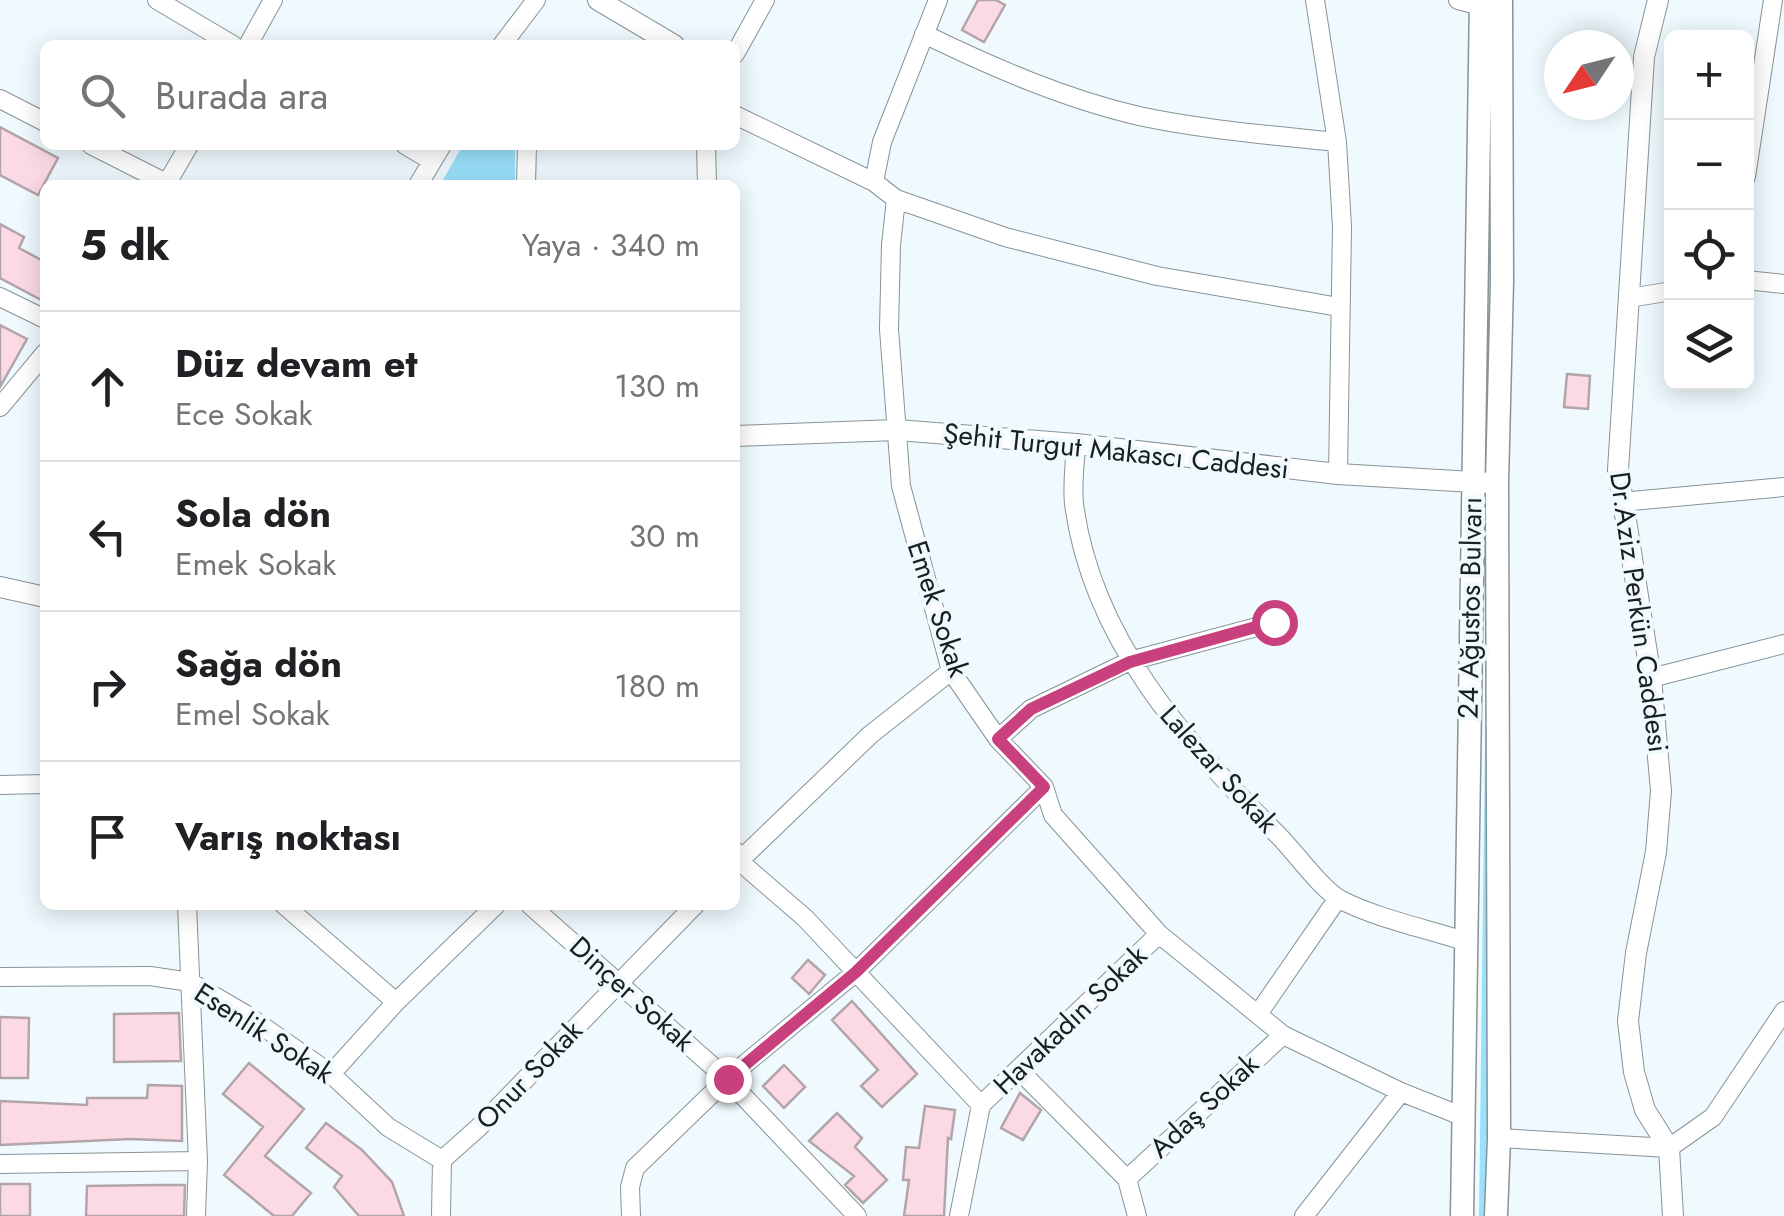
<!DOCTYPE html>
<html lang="tr">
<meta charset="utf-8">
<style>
body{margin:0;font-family:Jost,sans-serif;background:#f6f6f6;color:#202124}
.controls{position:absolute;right:30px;top:30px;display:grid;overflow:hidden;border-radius:15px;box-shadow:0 5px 25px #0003}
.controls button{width:90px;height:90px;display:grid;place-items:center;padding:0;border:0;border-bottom:2px solid #e0e0e0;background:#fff;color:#202124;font:50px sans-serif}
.compass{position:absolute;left:1544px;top:30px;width:90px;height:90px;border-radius:50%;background:#fff;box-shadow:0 5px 25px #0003;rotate:235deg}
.stop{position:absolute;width:30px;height:30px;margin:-22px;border:8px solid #c8407d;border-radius:50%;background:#fff}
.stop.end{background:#c8407d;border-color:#fff;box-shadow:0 2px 10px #0008}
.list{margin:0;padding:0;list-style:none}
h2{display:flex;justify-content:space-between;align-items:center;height:130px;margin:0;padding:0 40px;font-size:42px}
h2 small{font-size:32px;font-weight:400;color:#757577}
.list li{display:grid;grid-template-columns:65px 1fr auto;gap:30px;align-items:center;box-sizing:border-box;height:150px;padding:0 40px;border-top:2px solid #e0e0e0}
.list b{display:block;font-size:38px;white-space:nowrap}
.list p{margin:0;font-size:32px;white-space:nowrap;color:#757577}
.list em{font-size:32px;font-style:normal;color:#757577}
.icon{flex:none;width:55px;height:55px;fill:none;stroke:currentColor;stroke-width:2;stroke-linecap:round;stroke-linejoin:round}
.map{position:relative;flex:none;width:1784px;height:1216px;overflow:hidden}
.search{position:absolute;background:#fff;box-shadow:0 5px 25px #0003;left:40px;top:40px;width:700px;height:110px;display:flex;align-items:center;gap:25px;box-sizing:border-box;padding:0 35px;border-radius:15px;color:#757577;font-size:38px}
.panel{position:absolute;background:#fff;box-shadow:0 5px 25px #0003;left:40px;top:180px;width:700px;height:730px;border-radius:15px}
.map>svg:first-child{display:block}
.green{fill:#9ae1fb}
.building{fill:#fcdae5;stroke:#b2a5a9;stroke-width:2.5}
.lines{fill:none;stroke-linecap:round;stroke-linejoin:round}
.minor-casing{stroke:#879398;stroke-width:20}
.tertiary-casing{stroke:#879398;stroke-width:22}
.secondary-casing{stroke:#879398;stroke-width:25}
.minor{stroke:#fff;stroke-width:18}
.tertiary{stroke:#fff;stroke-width:20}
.secondary{stroke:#fff;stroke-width:22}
.route{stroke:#c8407d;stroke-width:12}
.labels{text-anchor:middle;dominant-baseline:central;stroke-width:8;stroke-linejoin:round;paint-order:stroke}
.street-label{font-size:28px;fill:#191e20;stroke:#f0fafe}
</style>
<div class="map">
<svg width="1784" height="1216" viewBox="0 0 1784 1216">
<rect width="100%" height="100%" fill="#f0fafe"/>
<path class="green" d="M463 145H515V185H440Z
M1488 506V1216H1479Z"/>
<path class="building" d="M978 0H996L1005 5 984 42 962 30Z
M0 127 58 158 38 195 0 175Z
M0 224 24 237 19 248 45 262V302L0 278Z
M0 325 27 339 0 387Z
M1567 374 1590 376 1588 409 1564 407Z
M808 960 825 975 809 994 792 978Z
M852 1001 917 1074 882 1107 861 1086 878 1070 832 1020Z
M179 1013 181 1061 114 1062V1014Z
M0 1017 29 1018 28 1078H0Z
M249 1063 304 1109 265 1156 311 1193 292 1216H274L224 1175 263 1127 223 1094Z
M784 1065 805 1087 784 1108 763 1086Z
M148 1085 182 1086V1141L131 1139 0 1145V1101L87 1105V1098H147Z
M1020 1093 1041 1110 1023 1140 1001 1128Z
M925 1106 955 1110 951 1139 948 1138 944 1216H904L909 1180H903L906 1147 919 1148Z
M837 1113 862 1138 855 1147 887 1180 863 1203 845 1185 854 1176 809 1141Z
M326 1123 362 1150 392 1182 404 1216H359L334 1187 342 1176 306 1148Z
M0 1184H30V1216H0Z
M158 1185H185L184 1216H86L87 1186Z"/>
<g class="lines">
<defs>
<path id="minor" d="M157 0 233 45
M938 0 882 142 874 182 896 199 891 245 889 329 901 486 951 671 998 739 1044 787 1053 815 1159 934 1283 1035 1401 1092 1464 1117
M1315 0 1337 142 1342 227 1338 474
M1458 0 1481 6
M924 34C992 67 1065 99 1139 116 1204 130 1271 135 1337 142
M248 45 273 0
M502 45 536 0
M735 54 765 0
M0 99 45 122
M735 115 874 182
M91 145 170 185
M405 145 432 161
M706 145 707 185
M1746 177 1773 0
M166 185 189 145
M418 185 442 145
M526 185 527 145
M896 199 1005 237 1157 276 1339 307
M1746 280 1784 284
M0 297 45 319
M1629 298 1672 291
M0 407 45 353
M1076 444C1075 463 1072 485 1074 504 1092 640 1185 742 1278 835 1295 852 1321 889 1341 900 1379 919 1424 928 1464 941
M1621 502 1784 487
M1651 678 1784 644
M998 739 1031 709 1130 661 1275 622
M0 785 45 784
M735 851 739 861 805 918 981 1105 959 1216
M735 865 870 735 951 671
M187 905 198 1161 196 1216
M284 905 396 1002
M530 905 727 1079 857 1216
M0 977 150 976 190 982 245 1014 331 1074 388 1127 442 1160
M1258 1014 1338 898
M1019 1070 1127 1179 1137 1216
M331 1074 396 1002 496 905
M981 1105 1159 934
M1499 1138 1669 1148 1713 1117 1784 1011
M0 1164 198 1161
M1127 1179 1283 1035
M441 1216 442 1160 478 1128 695 905
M631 1216 630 1187 635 1168 727 1079 856 972 1044 787
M1304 1216 1401 1092"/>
<path id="tertiary" d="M598 0 674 45
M1658 0 1644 57 1618 470 1651 678 1661 791 1656 852 1636 953 1628 1021 1634 1072 1645 1110 1669 1148 1673 1216
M735 436 897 430 1076 444 1338 474 1490 483
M0 587 45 597"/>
<path id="secondary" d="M1462 1216 1481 0
M1496 1216 1499 1138 1497 483 1502 281 1501 0"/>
</defs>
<use href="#minor" class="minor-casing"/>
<use href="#tertiary" class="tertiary-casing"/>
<use href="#secondary" class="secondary-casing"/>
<use href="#minor" class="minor"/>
<use href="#tertiary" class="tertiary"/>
<use href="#secondary" class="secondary"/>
</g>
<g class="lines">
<path class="route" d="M728 1079 856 972 1044 787 998 739 1031 709 1130 662 1274 622"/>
</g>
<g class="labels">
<g class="street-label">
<text transform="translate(1116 451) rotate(6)">Şehit Turgut Makascı Caddesi</text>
<text transform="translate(1470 608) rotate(-89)">24 Ağustos Bulvarı</text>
<text transform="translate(938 609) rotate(72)">Emek Sokak</text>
<text transform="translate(1639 612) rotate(82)">Dr.Aziz Perkün Caddesi</text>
<text transform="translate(1219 769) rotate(48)">Lalezar Sokak</text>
<text transform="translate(632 994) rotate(42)">Dinçer Sokak</text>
<text transform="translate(1070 1020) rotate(-44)">Havakadın Sokak</text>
<text transform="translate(264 1033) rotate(33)">Esenlik Sokak</text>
<text transform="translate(529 1075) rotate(-46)">Onur Sokak</text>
<text transform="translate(1204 1106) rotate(-43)">Adaş Sokak</text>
</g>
</g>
</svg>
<div class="controls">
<button>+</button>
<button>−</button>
<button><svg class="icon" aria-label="locate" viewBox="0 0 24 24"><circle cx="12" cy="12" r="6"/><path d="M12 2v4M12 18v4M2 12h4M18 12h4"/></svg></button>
<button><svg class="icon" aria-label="layers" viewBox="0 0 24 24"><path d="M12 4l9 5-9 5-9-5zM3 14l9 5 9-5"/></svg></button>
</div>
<svg class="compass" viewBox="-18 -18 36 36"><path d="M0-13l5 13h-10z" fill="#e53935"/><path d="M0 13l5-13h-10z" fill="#757577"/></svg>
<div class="stop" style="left:1274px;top:622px"></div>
<div class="stop end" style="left:728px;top:1079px"></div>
<div class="search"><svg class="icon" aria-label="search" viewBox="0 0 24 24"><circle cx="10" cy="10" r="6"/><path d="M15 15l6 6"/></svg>Burada ara</div>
<section class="panel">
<h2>5 dk<small>Yaya · 340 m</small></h2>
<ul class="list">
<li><svg class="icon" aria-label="ahead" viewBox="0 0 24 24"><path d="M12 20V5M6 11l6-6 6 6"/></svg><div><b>Düz devam et</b><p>Ece Sokak</p></div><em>130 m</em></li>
<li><svg class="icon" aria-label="left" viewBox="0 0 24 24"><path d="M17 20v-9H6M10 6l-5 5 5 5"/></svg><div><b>Sola dön</b><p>Emek Sokak</p></div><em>30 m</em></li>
<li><svg class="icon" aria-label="right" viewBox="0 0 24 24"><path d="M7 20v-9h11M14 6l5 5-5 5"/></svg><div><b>Sağa dön</b><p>Emel Sokak</p></div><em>180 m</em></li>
<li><svg class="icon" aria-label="arrive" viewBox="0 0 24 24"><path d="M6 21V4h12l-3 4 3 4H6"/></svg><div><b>Varış noktası</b></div></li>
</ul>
</section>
</div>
